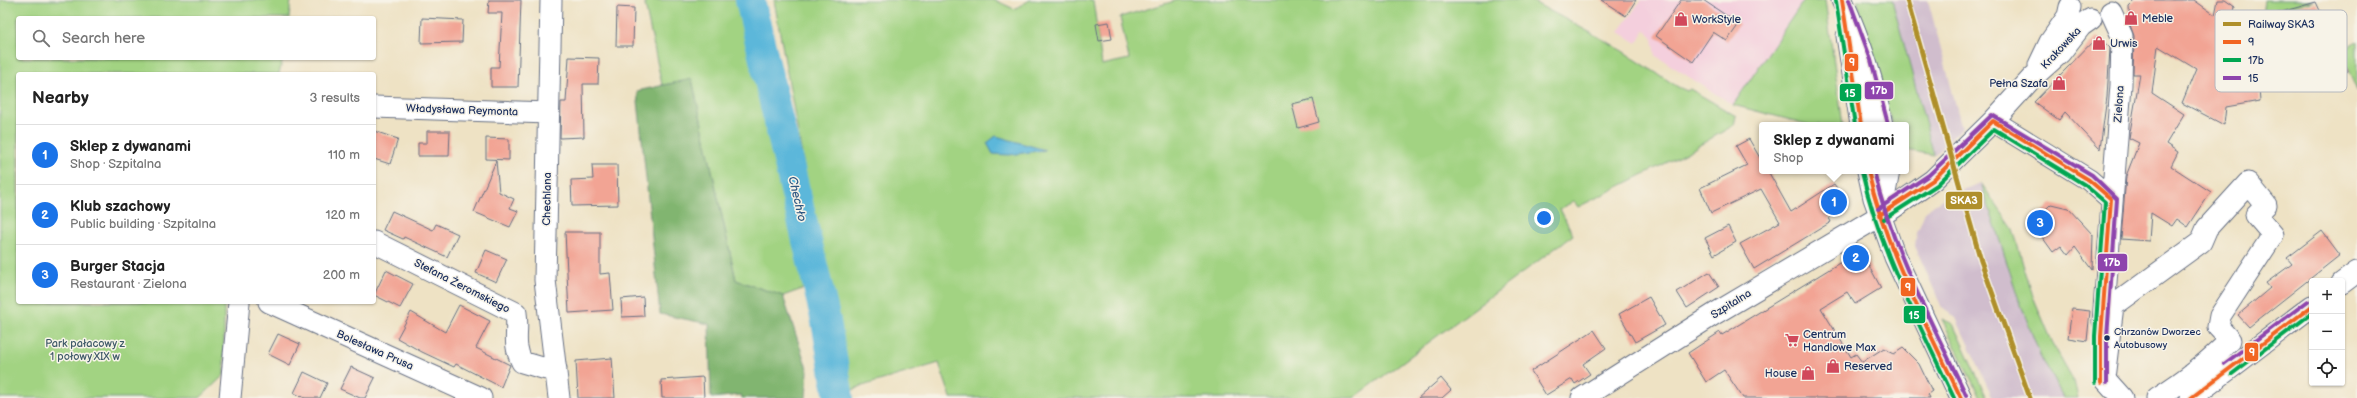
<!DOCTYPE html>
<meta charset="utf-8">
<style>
body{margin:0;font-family:"Balsamiq Sans",sans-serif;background:#f6f6f6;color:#222}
.controls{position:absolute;right:12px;bottom:12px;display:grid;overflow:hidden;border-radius:4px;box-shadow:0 1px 3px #0004}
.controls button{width:36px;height:36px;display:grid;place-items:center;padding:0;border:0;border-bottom:1px solid #e0e0e0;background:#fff;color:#222;font:20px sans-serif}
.you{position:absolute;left:1544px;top:218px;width:14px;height:14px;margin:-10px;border:3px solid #fff;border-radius:50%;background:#1a73e8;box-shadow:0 0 0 6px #1a73e833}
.badge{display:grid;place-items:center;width:26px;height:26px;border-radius:50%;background:#1a73e8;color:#fff;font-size:13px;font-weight:700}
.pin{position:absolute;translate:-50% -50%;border:2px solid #fff;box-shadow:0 1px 4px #0006}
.popup{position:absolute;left:1759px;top:122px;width:150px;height:52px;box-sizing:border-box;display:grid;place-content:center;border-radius:4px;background:#fff;filter:drop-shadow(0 1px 3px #0005);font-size:13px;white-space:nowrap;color:#767676}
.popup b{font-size:15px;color:#222}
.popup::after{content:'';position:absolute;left:50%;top:100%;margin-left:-8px;border:8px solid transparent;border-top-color:#fff}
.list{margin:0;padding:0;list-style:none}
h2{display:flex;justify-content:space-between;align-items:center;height:52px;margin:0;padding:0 16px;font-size:17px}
h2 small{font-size:13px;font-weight:400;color:#767676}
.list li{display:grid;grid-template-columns:26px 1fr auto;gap:12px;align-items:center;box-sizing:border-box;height:60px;padding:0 16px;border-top:1px solid #e0e0e0}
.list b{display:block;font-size:15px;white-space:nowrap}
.list p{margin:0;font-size:13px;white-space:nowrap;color:#767676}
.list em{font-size:13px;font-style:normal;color:#767676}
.icon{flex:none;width:22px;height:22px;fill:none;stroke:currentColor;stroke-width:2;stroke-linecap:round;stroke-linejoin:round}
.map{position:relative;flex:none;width:2357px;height:398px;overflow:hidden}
.search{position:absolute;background:#fff;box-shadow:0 1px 3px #0004;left:16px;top:16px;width:360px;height:44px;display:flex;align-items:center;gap:10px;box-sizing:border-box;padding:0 14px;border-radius:4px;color:#767676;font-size:15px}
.panel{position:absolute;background:#fff;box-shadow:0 1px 3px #0004;left:16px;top:72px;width:360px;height:232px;border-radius:4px}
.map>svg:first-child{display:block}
.built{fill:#f4cfdd}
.industrial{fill:#d0bdcd}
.green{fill:#a2d382;stroke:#5e8170}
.forest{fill:#81b570;stroke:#4e7267}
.water{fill:#5cb7da;stroke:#3c739c}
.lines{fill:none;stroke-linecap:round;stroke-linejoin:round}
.river{stroke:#5cb7da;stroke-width:30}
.building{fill:#f2a494}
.minor-casing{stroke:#656e82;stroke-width:23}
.minor{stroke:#fff;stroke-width:21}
.bus-1-casing{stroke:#f7f3e8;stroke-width:7}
.bus-2-casing{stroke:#f7f3e8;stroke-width:7}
.bus-3-casing{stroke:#f7f3e8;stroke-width:7}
.bus-1{stroke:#f26522;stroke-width:4}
.bus-2{stroke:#00a651;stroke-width:4}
.bus-3{stroke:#8e44ad;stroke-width:4}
.rail-1-casing{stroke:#f7f3e8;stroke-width:8}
.rail-1{stroke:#af8f2b;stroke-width:5}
.bus-dot{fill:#1b2f5e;stroke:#f7f3e8;stroke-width:1.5}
.labels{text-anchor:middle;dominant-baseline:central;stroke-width:3;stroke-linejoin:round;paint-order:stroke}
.bus-label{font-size:10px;fill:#1b2f5e;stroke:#f7f3e8;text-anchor:start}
.poi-label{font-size:11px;fill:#1b2f5e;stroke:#f7f3e8;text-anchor:start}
.street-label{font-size:11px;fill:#1b2f5e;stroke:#f7f3e8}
.park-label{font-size:11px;fill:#3d5867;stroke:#f7f3e8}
.water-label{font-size:12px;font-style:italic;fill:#2e5883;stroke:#f7f3e8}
.key{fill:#f7f3e8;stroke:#b5b8bf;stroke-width:1}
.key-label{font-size:11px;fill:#1b2f5e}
.line-badge{stroke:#f7f3e8;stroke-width:1.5}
.badge-label{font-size:11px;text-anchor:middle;font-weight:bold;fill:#fff}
</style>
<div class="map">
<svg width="2357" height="398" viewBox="0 0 2357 398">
<rect width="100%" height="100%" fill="#f7f3e8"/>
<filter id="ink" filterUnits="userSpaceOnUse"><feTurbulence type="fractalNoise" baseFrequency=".025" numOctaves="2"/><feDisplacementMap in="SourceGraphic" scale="8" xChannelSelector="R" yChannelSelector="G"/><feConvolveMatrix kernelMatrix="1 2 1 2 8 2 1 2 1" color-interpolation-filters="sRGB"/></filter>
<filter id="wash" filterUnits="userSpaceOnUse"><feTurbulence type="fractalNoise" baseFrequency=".012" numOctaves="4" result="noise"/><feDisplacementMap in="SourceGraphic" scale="16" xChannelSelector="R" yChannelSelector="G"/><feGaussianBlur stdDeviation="0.9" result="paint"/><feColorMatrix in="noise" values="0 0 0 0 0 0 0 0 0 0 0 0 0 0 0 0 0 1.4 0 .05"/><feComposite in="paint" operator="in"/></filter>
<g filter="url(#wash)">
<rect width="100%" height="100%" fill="#eee2c4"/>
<path class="built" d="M1641 0H1804L1733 105 1656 56 1653 39 1645 30 1637 43 1619 32Z"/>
<path class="industrial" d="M1857 0H1928L1962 128 1934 155 1906 150V125H1893L1886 107Z
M1981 183 2018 297 2040 355 2064 398H1993L1956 318 1942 308 1915 246 1917 232 1925 212 1946 196Z"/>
<path class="green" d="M0 0H291L289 18H18V58H283L279 74H18V302H224V375L200 398H0Z
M644 0H739L808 287 783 296 736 280 692 80 662 85Z
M774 0H995L1014 9 1030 0H1093L1102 65 1129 59 1120 17 1178 0H1530L1613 45 1678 87 1687 91 1690 89 1736 116 1734 125 1686 153 1578 207 1574 201 1560 209 1573 235 1354 398H951L939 363 859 387 845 394Z
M1804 0H1825L1843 125H1810L1733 105Z
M1857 0H1892L1934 155 1906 150V125H1893L1886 107Z
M2264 0H2314L2262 16Z
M2337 34 2347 48 2357 42V91L2333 35Z
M1981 183 2013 229 2032 294 2054 346 2074 381 2078 398H2063L2040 355 2018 297Z
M1942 319 1953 324 1987 398H1980Z"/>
<path class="forest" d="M692 79 736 280 783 296 808 371 806 398H742L741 395 711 398 709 324 660 314 637 91Z"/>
<path class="water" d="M996 136 1045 150 1009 155 993 154 987 143Z"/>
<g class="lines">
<path class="river" d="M750 0 826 321 839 398"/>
</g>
<g id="blocks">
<path class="building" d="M489 0H521L518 87H491V67H499L502 13H488Z
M1601 0H1636L1626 16Z
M1681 0H1703L1739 24 1727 41 1713 32 1693 62 1656 36Z
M2135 0H2194L2215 15 2218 0H2225L2235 7 2226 48H2248V73H2258L2260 101 2226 107 2224 125 2182 103 2196 69 2158 46 2152 93 2184 114 2166 144 2178 152 2171 166 2211 192 2188 227 2177 219 2172 226 2151 213 2149 241 2121 239 2126 176 2139 143 2129 138 2140 74H2133L2134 36 2130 25 2129 6Z
M2316 2 2348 71 2336 77 2334 73 2329 76 2327 74 2296 90 2273 45 2264 17Z
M617 7 634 8 633 46H616Z
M422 18 463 20 462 42 421 43Z
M1109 22 1112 39 1099 41 1096 24Z
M2098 36 2110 48 2107 97 2100 149 2065 112 2059 120 2034 102Z
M569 57 599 58 598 84H583L584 137 560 138 561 102H566Z
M1313 99 1319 122 1298 128 1292 104Z
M374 131 398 139 390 164 374 159Z
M427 131H450L449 156H418V143H427Z
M486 138 509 139V160L486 159Z
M1749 139 1760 158 1762 157V171H1768L1791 212 1834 184 1848 204 1829 218 1831 222 1754 269 1740 244 1780 222 1761 189 1711 213 1700 188 1747 165 1736 146Z
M496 161 499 192 514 199 510 208 518 211 510 227 474 212Z
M592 165H617L618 205 572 206 571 180 593 179Z
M2051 204 2068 208 2093 235 2092 270 2075 247 2068 255 2061 246 2053 252 2032 223Z
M392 211 433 230 436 224 458 234 447 257 404 237 403 239 383 230Z
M1728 226 1736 242 1714 255 1705 238Z
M2322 231 2340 255 2249 327 2238 315 2270 288 2266 283 2292 264 2287 258Z
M565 232H600V274L610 273 613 310 569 313Z
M486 250 507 259 496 282 476 273Z
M1854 254 1865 258 1881 288 1855 304 1847 292 1821 308 1851 357 1856 354 1862 362 1884 348 1894 354 1903 348 1919 364 1932 391 1928 394 1930 398H1743L1724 370 1706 382 1688 353 1720 332 1722 335Z
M386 270 413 284 400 308 374 295Z
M1709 272 1719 287 1687 308 1677 292Z
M643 297 644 316 622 317 621 299Z
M1649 297 1665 325 1635 342 1619 314Z
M459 305 490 321 476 348 510 365 501 387 456 364 454 367 422 352 397 338 411 312 445 332Z
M2072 309 2090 311 2087 341 2068 338Z
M1594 330 1606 348 1583 364 1590 374 1575 384 1572 379 1546 395 1531 371Z
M278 334 300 344 290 365 268 354Z
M612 358 615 398H578L576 361Z
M351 367 375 378 365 398H360L340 389Z
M304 372 327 383 320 398H305L294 393Z
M703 377 704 398H662L661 380Z
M1441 378 1451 390 1442 398H1418Z"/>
</g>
</g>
<g filter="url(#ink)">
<use href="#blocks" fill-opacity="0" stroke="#656e82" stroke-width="1"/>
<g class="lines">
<defs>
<path id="minor" d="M551 0 545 280 559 398
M1842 0C1860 40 1874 82 1882 125
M1847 36 1861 125
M2039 65 2050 42 2068 16 2070 7
M374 107 549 113
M1993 121 2089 180 2111 199
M1868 171 1874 198 1895 257 1961 398
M1881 214 1889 171
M374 242 516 313C519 332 512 343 522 362L546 369H556
M2342 283 2357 272
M269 302 481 398
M2103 322 2121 85 2122 36 2111 12
M230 398 239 302
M1582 398 1716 313 1893 208 1933 180 1993 121 2032 78 2060 53 2081 26 2091 19
M2122 398 2104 378 2113 306 2201 242 2207 228 2248 183 2266 205 2256 215 2273 235 2220 316 2218 327 2230 340C2208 363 2184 381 2157 398
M2191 398 2312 306"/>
</defs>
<use href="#minor" class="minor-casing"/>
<use href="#minor" class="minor"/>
<defs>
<path id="bus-1" d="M1842 0 1861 125
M1868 171C1886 251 1926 324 1961 398
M1881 214 1933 180 1993 121 2089 180 2111 199 2101 337V383
M2191 398 2312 306"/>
<path id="bus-2" d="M1836 1 1855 125
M1862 172C1880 252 1920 325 1954 398
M1884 219 1937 185 1994 129 2085 185 2105 202 2095 336V383
M2232 374 2312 313"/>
<path id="bus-3" d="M1849 0 1871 60 1888 124
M1874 171C1892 250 1932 323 1966 395
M1878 209 1929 175 1992 115 2092 175 2117 199 2107 337V383
M2224 364 2308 301"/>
</defs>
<use href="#bus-1" class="bus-1-casing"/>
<use href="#bus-2" class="bus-2-casing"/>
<use href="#bus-3" class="bus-3-casing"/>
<use href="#bus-1" class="bus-1"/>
<use href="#bus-2" class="bus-2"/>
<use href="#bus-3" class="bus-3"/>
<defs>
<path id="rail-1" d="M1907 0 1981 261 2030 398"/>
</defs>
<use href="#rail-1" class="rail-1-casing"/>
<use href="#rail-1" class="rail-1"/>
</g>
</g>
<defs>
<symbol id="shop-bare" viewBox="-9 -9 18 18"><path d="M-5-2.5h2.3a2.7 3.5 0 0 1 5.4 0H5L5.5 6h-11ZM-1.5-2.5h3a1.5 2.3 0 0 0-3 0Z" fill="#d1495b" stroke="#f7f3e8" stroke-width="2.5" paint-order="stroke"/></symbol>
<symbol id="supermarket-bare" viewBox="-9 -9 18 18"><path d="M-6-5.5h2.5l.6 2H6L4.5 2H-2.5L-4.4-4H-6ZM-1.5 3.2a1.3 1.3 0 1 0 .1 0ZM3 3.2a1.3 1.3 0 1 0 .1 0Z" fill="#d1495b" stroke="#f7f3e8" stroke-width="2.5" paint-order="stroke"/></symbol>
</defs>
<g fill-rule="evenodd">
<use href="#shop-bare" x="2121" y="8" width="20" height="20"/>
<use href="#shop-bare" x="1671" y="9" width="20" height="20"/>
<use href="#shop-bare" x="2089" y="33" width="20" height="20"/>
<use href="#shop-bare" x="2049" y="73" width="20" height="20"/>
<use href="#supermarket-bare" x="1782" y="330" width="20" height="20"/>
<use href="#shop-bare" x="1823" y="356" width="20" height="20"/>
<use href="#shop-bare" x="1798" y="363" width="20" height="20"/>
</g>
<circle class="bus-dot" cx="2107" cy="338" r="3.5"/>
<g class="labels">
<g class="bus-label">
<text x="2114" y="332">Chrzanów Dworzec<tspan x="2114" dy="13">Autobusowy</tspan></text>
</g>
<g class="poi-label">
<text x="2142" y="18">Meble</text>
<text x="1692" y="19">WorkStyle</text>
<text x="2110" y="43">Urwis</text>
<text x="2048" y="83" text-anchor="end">Pełna Szafa</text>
<text x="1803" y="334">Centrum<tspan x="1803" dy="13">Handlowe Max</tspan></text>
<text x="1844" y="366">Reserved</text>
<text x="1797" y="373" text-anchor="end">House</text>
</g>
<g class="street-label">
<text transform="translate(2061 48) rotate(-47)">Krakowska</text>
<text transform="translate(2119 104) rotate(-86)">Zielona</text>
<text transform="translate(462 110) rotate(2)">Władysława Reymonta</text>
<text transform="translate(547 199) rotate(-89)">Chechlana</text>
<text transform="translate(462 286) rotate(27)">Stefana Żeromskiego</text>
<text transform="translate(1731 304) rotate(-32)">Szpitalna</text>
<text transform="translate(375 350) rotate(24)">Bolesława Prusa</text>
</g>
<g class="park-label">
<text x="85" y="343">Park pałacowy z<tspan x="85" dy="13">1 połowy XIX w</tspan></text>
</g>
<g class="water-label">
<text transform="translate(797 199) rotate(77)">Chechło</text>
</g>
</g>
<rect x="2215" y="10" width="132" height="82" rx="6" class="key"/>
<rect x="2223" y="22" width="18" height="4" fill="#af8f2b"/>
<rect x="2223" y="40" width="18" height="4" fill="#f26522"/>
<rect x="2223" y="58" width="18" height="4" fill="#00a651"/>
<rect x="2223" y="76" width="18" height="4" fill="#8e44ad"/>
<g class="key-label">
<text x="2248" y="28">Railway SKA3</text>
<text x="2248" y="46">9</text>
<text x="2248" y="64">17b</text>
<text x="2248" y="82">15</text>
</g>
<g class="line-badge">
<rect x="1844" y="53" width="15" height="19" rx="4" fill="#f26522"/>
<rect x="1864" y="81" width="30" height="19" rx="4" fill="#8e44ad"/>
<rect x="1839" y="83" width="23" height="19" rx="4" fill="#00a651"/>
<rect x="1945" y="191" width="38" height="19" rx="4" fill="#af8f2b"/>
<rect x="2097" y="253" width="31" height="19" rx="4" fill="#8e44ad"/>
<rect x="1900" y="277" width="16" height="20" rx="4" fill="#f26522"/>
<rect x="1903" y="305" width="23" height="19" rx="4" fill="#00a651"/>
<rect x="2244" y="342" width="15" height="20" rx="4" fill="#f26522"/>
</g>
<g class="badge-label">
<text x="1852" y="66">9</text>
<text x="1879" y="94">17b</text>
<text x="1850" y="97">15</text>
<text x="1964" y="204">SKA3</text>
<text x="2112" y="266">17b</text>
<text x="1908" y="291">9</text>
<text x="1914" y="319">15</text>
<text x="2252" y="356">9</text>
</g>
</svg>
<div class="controls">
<button>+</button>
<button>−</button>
<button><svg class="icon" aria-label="locate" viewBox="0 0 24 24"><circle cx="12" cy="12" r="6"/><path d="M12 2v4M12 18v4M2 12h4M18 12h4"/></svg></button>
</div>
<div class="you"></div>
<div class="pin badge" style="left:1834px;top:202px">1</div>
<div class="popup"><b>Sklep z dywanami</b>Shop</div>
<div class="pin badge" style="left:1856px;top:258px">2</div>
<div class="pin badge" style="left:2040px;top:223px">3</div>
<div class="search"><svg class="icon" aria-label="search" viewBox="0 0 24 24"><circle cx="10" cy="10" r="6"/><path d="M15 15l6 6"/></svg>Search here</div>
<section class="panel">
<h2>Nearby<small>3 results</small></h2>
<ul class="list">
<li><span class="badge">1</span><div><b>Sklep z dywanami</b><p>Shop · Szpitalna</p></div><em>110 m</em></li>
<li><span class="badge">2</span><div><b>Klub szachowy</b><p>Public building · Szpitalna</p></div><em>120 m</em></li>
<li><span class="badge">3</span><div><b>Burger Stacja</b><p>Restaurant · Zielona</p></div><em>200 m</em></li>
</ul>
</section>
</div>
